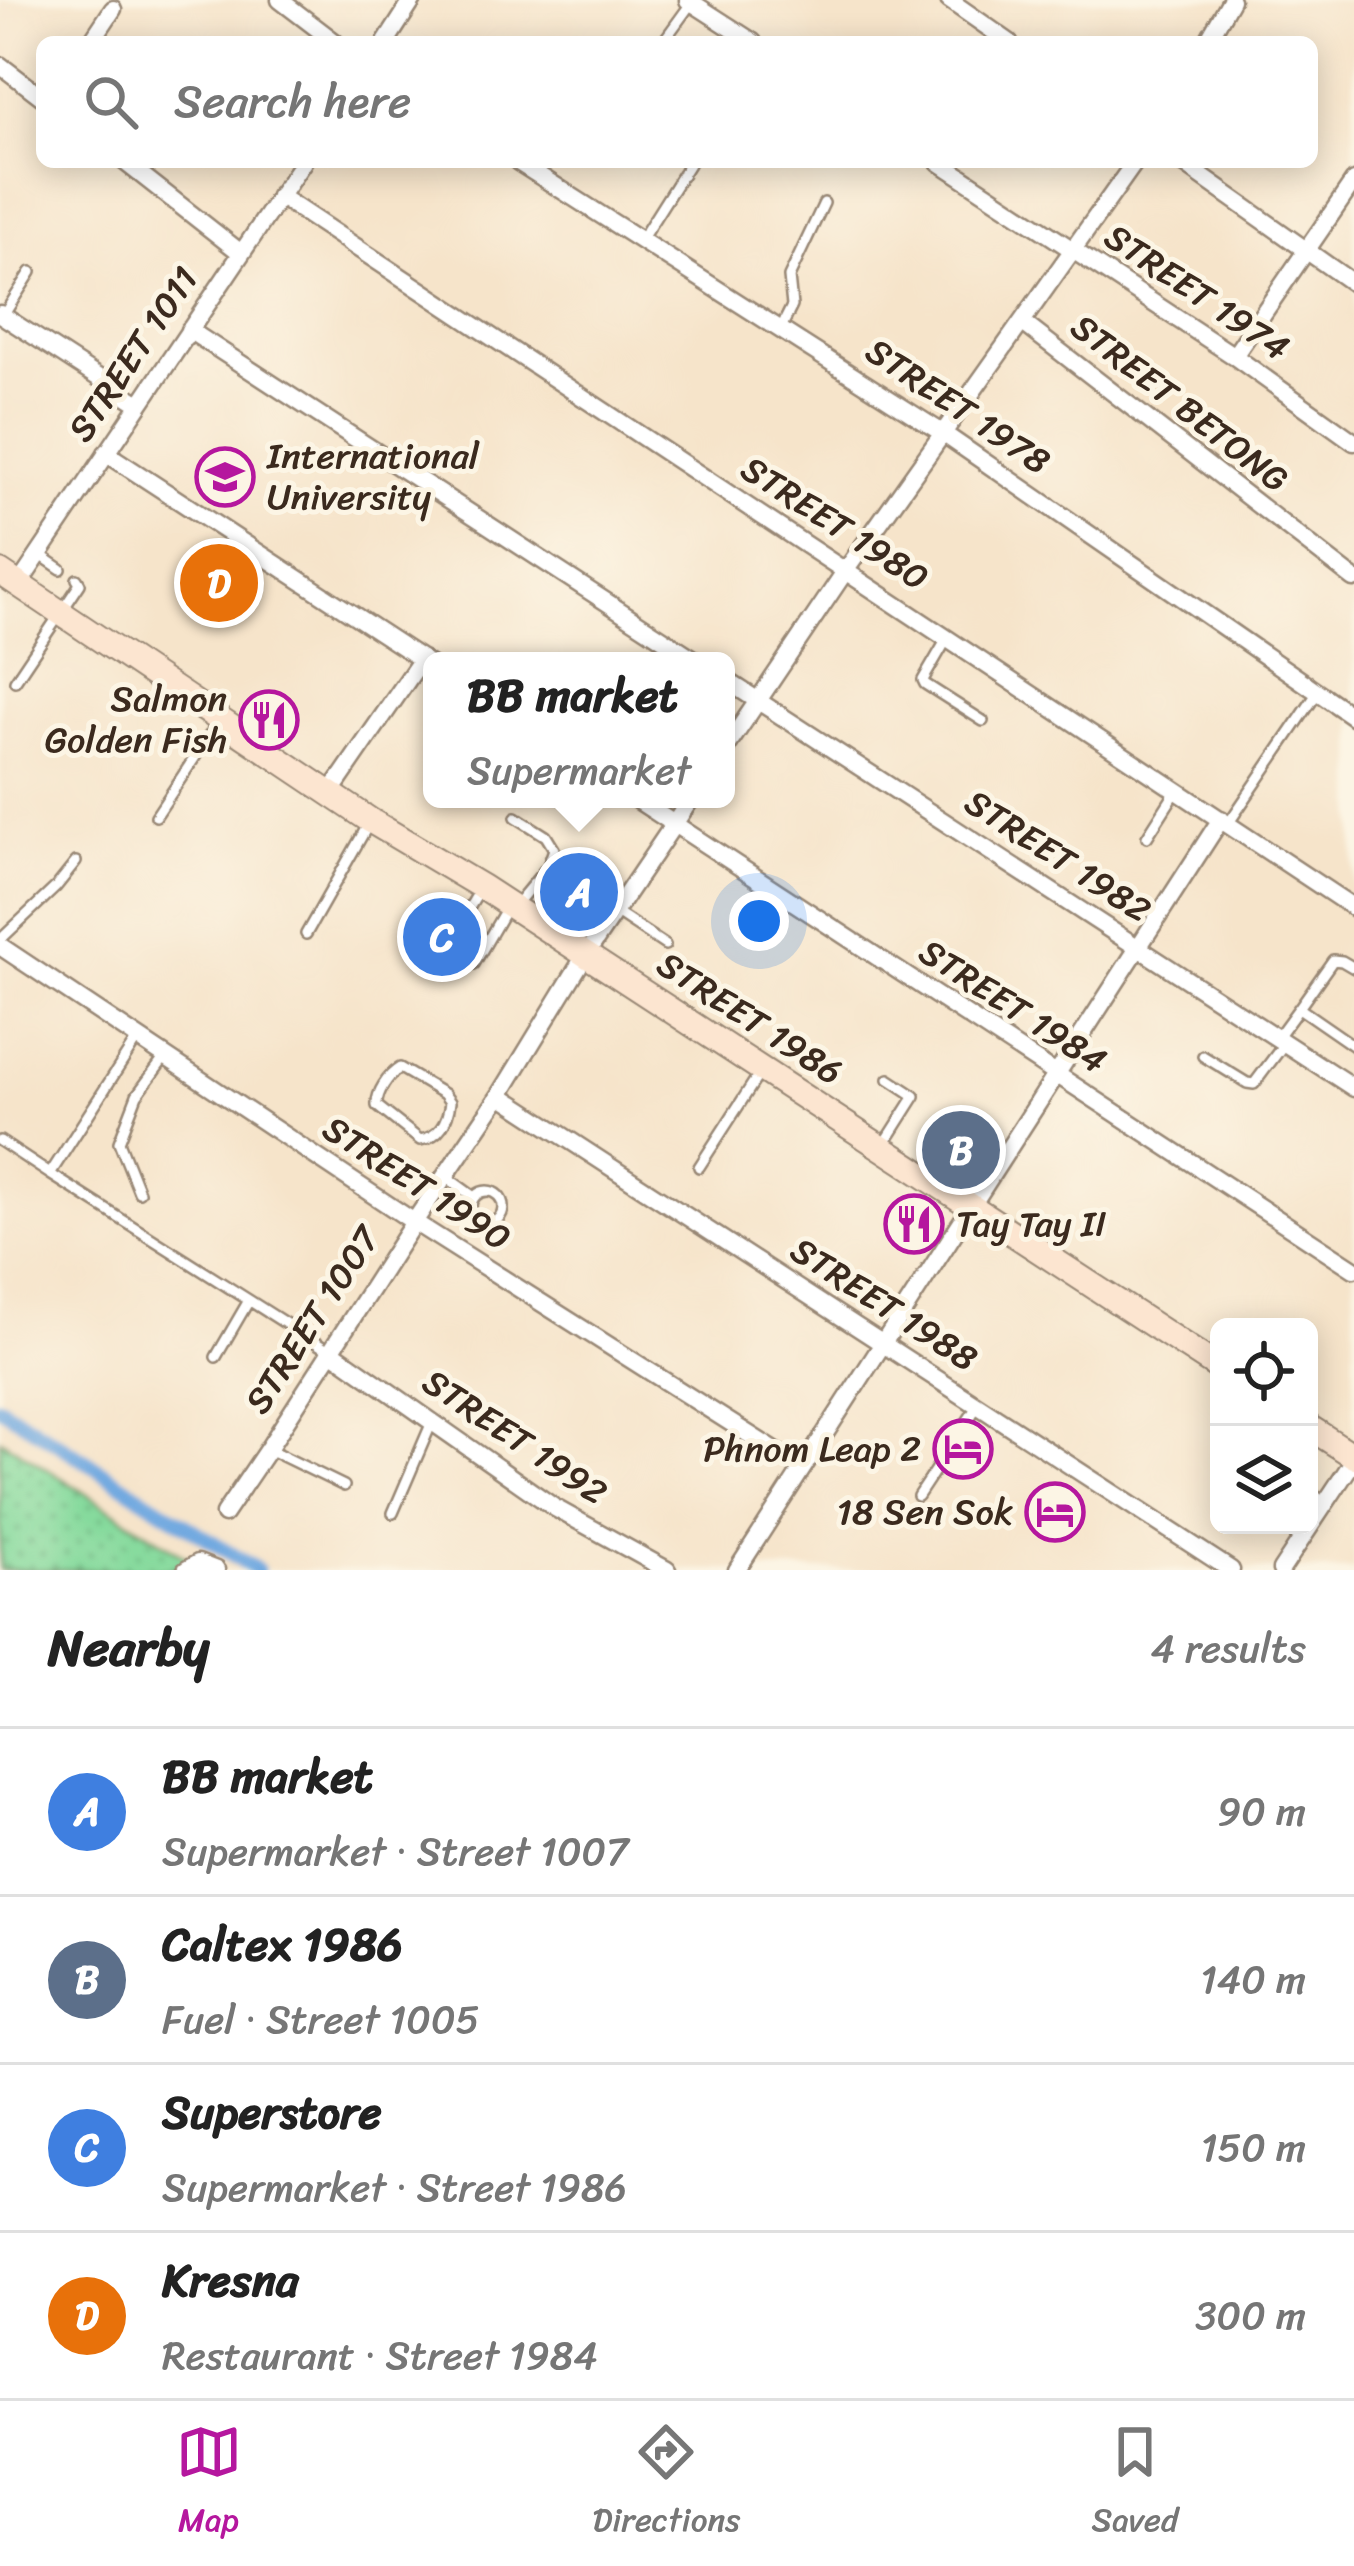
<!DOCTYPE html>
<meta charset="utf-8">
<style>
body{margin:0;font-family:Sriracha,sans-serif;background:#f2f2f2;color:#222}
.controls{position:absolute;right:36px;bottom:36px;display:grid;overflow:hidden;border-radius:18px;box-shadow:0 6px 30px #0003}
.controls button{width:108px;height:108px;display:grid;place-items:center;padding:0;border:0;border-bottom:3px solid #e0e0e0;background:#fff;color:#222;font:60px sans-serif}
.you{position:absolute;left:759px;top:921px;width:42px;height:42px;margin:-30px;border:9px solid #fff;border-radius:50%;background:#1a73e8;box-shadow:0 0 0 18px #1a73e833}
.badge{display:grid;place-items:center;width:78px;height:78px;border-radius:50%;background:#b5179e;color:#fff;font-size:39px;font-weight:700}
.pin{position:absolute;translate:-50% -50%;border:6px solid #fff;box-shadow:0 3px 12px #0006}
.popup{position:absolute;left:423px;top:652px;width:312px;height:156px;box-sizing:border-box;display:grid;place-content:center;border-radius:18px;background:#fff;filter:drop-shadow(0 3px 9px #0005);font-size:39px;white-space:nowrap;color:#767676}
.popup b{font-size:45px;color:#222}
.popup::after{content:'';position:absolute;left:50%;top:100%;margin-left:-24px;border:24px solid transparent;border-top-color:#fff}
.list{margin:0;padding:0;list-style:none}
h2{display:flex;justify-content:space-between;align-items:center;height:156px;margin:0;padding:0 48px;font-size:51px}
h2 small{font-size:39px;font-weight:400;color:#767676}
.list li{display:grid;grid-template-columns:78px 1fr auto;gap:36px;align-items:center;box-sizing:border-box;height:168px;padding:0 48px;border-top:3px solid #e0e0e0}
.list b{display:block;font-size:45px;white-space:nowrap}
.list p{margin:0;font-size:39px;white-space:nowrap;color:#767676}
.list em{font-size:39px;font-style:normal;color:#767676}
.icon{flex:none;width:66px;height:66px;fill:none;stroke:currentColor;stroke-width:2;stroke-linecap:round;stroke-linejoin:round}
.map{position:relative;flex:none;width:1354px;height:1570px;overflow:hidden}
.search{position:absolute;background:#fff;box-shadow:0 6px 30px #0003;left:36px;right:36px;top:36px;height:132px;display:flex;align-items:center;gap:30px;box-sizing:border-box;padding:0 42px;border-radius:18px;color:#767676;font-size:45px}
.sheet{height:828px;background:#fff}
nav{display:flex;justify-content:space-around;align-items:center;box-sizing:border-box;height:168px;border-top:3px solid #e0e0e0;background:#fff;font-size:33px;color:#767676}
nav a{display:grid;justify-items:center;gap:6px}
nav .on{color:#b5179e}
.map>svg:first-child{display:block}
.grass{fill:url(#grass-dots);stroke:#60825e;stroke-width:3}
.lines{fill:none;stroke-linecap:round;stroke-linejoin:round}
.canal{stroke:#71a9e0;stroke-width:15}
.lane-casing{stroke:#988774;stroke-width:14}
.street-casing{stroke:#988774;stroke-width:21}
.secondary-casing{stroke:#988774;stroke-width:28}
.lane{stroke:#fff;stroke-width:9}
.street{stroke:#fff;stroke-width:16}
.secondary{stroke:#fce5d0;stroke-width:24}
.labels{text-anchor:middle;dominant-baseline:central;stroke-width:10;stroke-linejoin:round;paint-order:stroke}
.street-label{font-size:36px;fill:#3b2a1e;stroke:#fcf5e5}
.poi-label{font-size:36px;fill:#3b2a1e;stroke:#fcf5e5;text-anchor:end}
</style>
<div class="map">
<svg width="1354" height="1570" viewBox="0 0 1354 1570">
<defs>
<pattern id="grass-dots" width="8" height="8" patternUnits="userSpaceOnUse" patternTransform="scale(3)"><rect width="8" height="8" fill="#86da9d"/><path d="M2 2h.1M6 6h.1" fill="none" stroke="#75bb87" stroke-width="1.8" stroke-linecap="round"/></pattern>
</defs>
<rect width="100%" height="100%" fill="#fcf5e5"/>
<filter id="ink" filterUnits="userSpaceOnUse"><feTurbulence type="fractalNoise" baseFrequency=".00833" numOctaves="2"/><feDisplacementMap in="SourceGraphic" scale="24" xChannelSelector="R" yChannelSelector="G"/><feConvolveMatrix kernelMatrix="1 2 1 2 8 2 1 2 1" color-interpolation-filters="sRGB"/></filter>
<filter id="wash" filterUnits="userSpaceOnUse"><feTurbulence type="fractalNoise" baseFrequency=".004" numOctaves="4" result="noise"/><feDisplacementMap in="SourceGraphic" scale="48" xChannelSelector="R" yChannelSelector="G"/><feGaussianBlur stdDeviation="2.7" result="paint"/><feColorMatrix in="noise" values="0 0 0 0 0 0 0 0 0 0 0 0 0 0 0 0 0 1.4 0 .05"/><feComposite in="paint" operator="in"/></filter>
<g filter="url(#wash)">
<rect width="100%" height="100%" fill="#f6e4ca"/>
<path class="grass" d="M0 1439 206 1570H0Z"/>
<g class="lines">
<path class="canal" d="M0 1407 257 1570"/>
</g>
</g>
<g filter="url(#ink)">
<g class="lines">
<defs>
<path id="lane" d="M663 42 692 2
M641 240 689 164
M3 316 31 272
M781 328 792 306 789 277 824 203
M39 554 61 569
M948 637 923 680 925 684 983 721
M15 681 80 584 77 579
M156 816 217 724
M1228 824 1318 692
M1147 837 1177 790
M480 890 450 940 453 958 462 964H474L506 909
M514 907 548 866 554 849 546 836 516 817
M615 912 665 945
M306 934 368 825
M0 940 56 887 76 862
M1354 968 1342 961 1333 960 1299 1008 1354 1046
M1277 1038 1299 1008
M1203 1056 1247 1083 1254 1084 1284 1044
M400 1068 444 1094 450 1102C448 1120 440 1137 420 1140L377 1106C376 1093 388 1075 400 1068Z
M0 1141 50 1174 137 1039
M882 1148 915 1096 889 1079
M699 1167 759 1074
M929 1173 947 1156
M50 1174 329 1351
M445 1176 474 1197
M471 1207a16 16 0 1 1 32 0a16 16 0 1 1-32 0Z
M139 1192 119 1142 137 1095 165 1057
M216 1357 248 1302
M268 1449 344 1486
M1309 1488 1325 1505
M918 1496 978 1405
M393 1513 432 1422"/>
<path id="street" d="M280 0 335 42
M688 0 753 42
M949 0 1009 42
M91 42 113 9
M386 42 413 0
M1207 42 1231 0
M0 65 42 97
M125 162 241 253
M518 162 944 434 1354 717
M939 162 1234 356 1354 442
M1181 162 1354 284
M279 196 1354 908
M0 314 139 404
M1023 323 1354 579
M189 330 697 661
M1234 356 1354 181
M106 453 432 666
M19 584 303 162
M726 680 1354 1088
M726 748 846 570 1135 162
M330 793 422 659
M636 799 1354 1269
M0 946 414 1222 802 1468
M500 1095 1231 1570
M331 1351 555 1508 667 1570
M224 1514 268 1449 414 1222 500 1095 586 954 691 799
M186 1570 198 1563 216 1570
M737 1570 1221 819
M1281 1570 1354 1460"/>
<path id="secondary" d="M0 572 371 821 482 887 1219 1368
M1309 1427 1354 1456"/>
</defs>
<use href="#lane" class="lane-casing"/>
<use href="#street" class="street-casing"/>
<use href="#secondary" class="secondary-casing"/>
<use href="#lane" class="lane"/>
<use href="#street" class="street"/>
<use href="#secondary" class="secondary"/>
</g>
</g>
<defs>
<symbol id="university-ring" viewBox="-11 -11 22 22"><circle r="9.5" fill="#fcf5e5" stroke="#b5179e" stroke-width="1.5"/><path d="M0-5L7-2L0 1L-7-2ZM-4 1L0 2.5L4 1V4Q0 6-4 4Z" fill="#b5179e"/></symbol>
<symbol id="restaurant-ring" viewBox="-11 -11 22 22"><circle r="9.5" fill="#fcf5e5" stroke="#b5179e" stroke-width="1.5"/><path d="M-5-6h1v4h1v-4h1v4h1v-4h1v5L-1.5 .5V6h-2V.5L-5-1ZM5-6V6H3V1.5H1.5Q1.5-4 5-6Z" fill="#b5179e"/></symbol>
<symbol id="hotel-ring" viewBox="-11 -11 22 22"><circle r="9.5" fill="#fcf5e5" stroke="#b5179e" stroke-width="1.5"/><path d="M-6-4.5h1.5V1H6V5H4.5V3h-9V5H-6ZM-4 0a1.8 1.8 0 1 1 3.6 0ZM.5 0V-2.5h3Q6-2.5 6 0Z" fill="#b5179e"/></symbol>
</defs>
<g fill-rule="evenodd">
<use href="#university-ring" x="192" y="444" width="66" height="66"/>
<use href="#restaurant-ring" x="236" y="687" width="66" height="66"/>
<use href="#restaurant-ring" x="881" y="1191" width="66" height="66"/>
<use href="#hotel-ring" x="930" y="1416" width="66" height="66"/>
<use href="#hotel-ring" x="1022" y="1479" width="66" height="66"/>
</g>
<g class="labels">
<g class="street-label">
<text transform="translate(1197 292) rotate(34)">STREET 1974</text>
<text transform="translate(133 354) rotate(-56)">STREET 1011</text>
<text transform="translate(1180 403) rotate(38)">STREET BETONG</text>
<text transform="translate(958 406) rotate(34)">STREET 1978</text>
<text transform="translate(835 523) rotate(33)">STREET 1980</text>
<text transform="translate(1058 856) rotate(33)">STREET 1982</text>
<text transform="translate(1013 1006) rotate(33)">STREET 1984</text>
<text transform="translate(750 1018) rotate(33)">STREET 1986</text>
<text transform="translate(417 1183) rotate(33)">STREET 1990</text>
<text transform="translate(884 1304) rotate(33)">STREET 1988</text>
<text transform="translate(312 1320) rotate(-57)">STREET 1007</text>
<text transform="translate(515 1437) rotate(34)">STREET 1992</text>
</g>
<g class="poi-label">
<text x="267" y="456" text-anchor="start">International<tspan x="267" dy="41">University</tspan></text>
<text x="227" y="699">Salmon<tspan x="227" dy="41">Golden Fish</tspan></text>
<text x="956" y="1224" text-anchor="start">Tay Tay II</text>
<text x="921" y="1449">Phnom Leap 2</text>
<text x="1013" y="1512">18 Sen Sok</text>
</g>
</g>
</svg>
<div class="controls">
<button><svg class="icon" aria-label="locate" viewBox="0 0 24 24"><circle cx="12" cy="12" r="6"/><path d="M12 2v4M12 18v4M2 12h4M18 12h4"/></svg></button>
<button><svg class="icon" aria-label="layers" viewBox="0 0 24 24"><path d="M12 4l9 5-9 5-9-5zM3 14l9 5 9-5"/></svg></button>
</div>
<div class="you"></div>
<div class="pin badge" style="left:579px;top:892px;background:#3f7fe0">A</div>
<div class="popup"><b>BB market</b>Supermarket</div>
<div class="pin badge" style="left:961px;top:1150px;background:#5c6f8a">B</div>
<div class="pin badge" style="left:442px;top:937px;background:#3f7fe0">C</div>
<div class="pin badge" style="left:219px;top:583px;background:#e8710a">D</div>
<div class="search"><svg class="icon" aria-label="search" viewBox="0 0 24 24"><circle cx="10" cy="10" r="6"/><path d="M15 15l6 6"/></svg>Search here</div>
</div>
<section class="sheet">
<h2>Nearby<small>4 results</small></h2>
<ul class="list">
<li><span class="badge" style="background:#3f7fe0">A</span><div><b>BB market</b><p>Supermarket · Street 1007</p></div><em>90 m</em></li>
<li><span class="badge" style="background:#5c6f8a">B</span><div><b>Caltex 1986</b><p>Fuel · Street 1005</p></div><em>140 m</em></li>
<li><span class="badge" style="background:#3f7fe0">C</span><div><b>Superstore</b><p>Supermarket · Street 1986</p></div><em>150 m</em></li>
<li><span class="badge" style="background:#e8710a">D</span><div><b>Kresna</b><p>Restaurant · Street 1984</p></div><em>300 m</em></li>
</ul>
</section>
<nav>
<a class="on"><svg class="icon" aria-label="map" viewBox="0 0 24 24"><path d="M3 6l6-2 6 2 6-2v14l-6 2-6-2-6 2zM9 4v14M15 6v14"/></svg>Map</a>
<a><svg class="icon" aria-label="directions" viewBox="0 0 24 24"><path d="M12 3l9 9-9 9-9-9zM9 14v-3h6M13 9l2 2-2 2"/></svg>Directions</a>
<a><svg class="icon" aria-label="saved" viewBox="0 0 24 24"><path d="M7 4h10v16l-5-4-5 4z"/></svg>Saved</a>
</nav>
